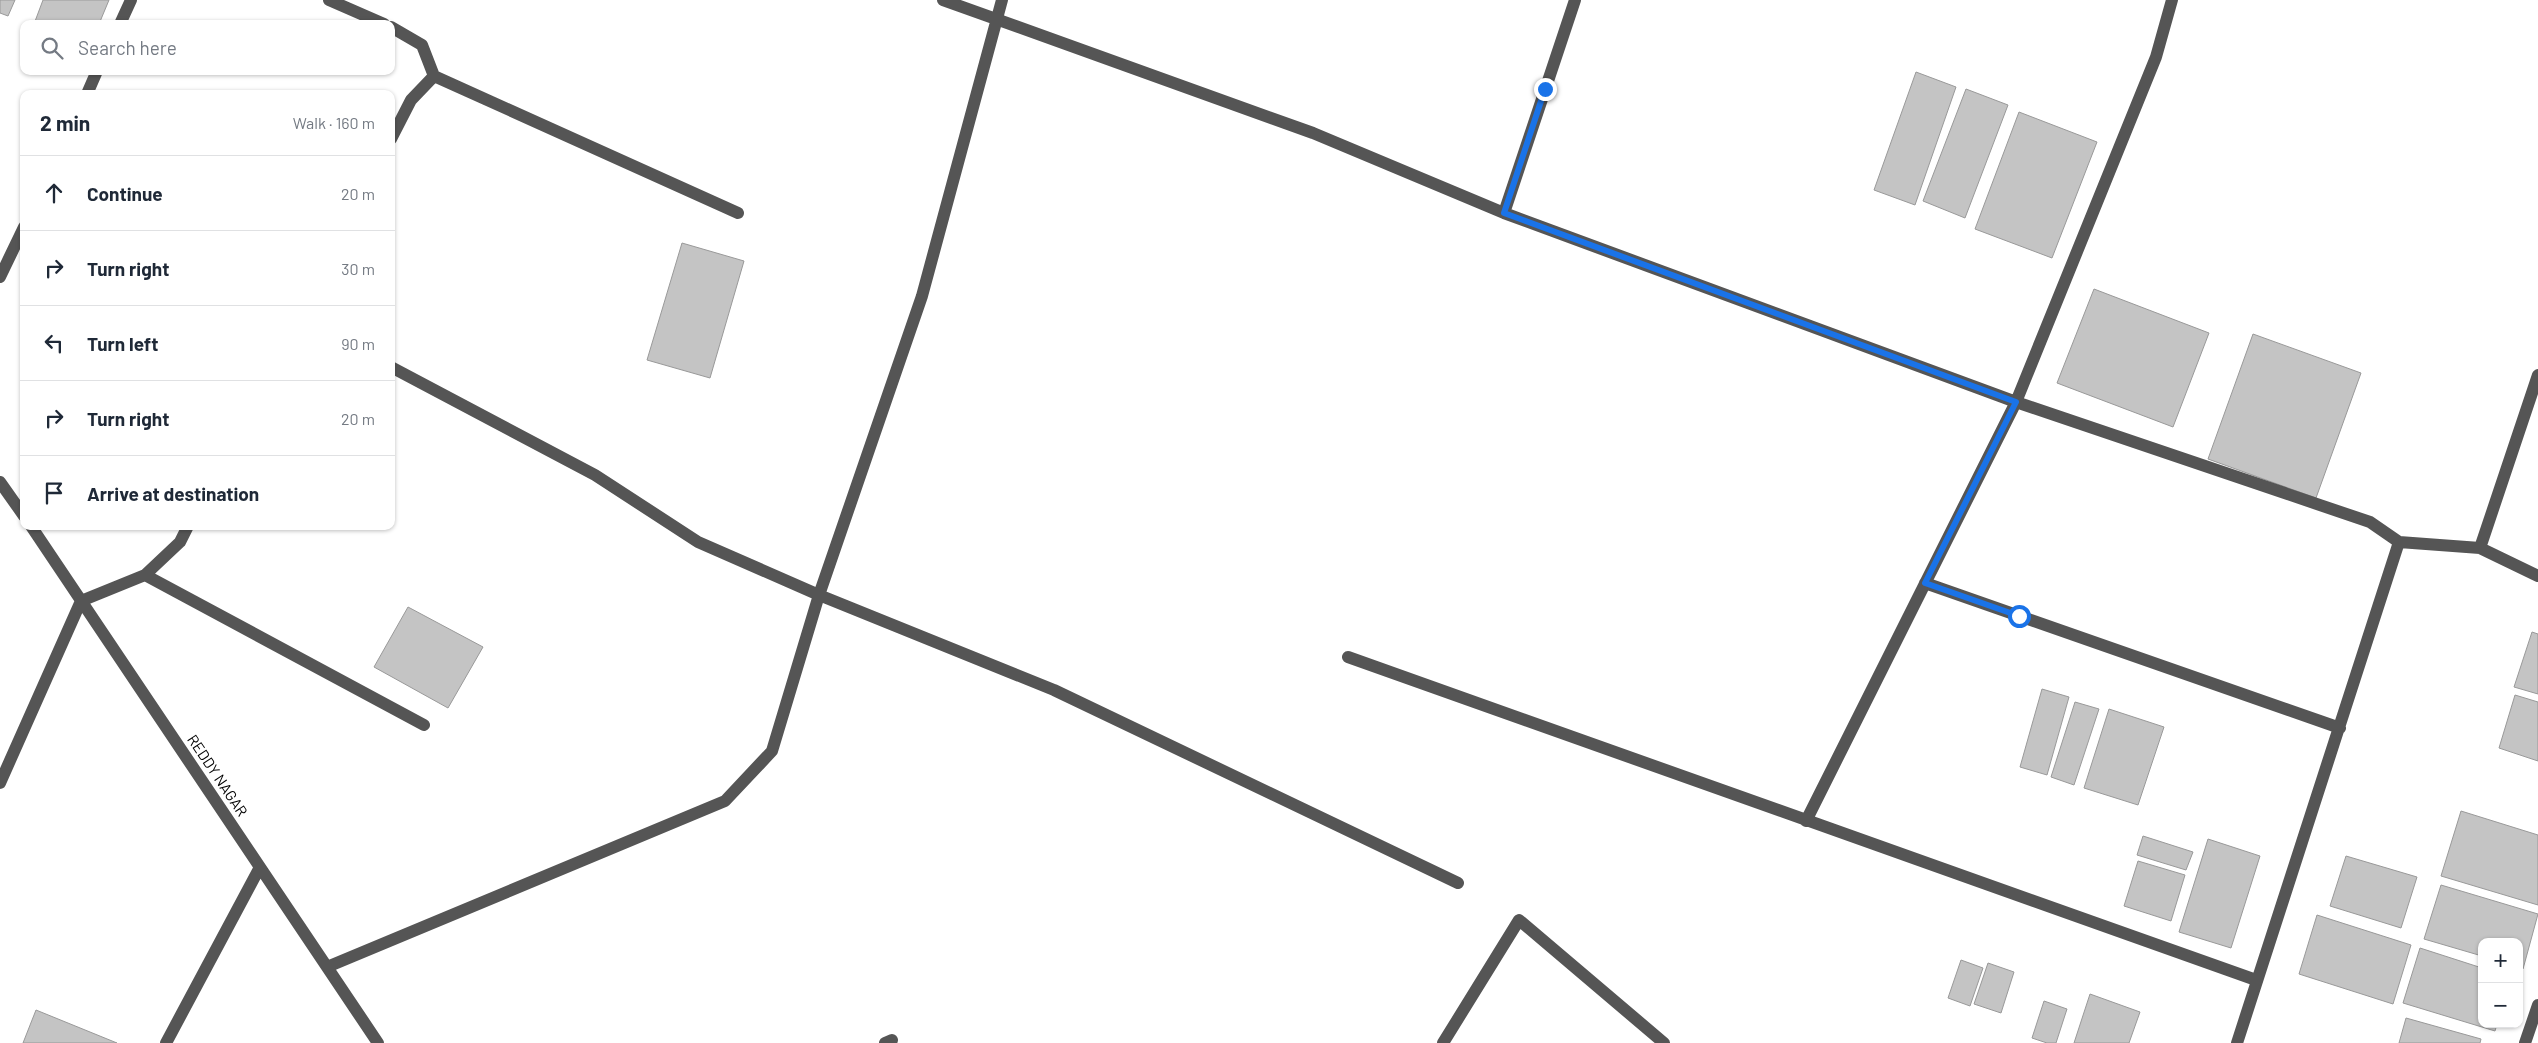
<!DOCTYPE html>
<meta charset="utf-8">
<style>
body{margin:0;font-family:Barlow,sans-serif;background:#f2f2f3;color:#1f2937}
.controls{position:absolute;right:15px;bottom:15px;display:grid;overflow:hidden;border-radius:10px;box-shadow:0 1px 4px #0004}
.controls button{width:45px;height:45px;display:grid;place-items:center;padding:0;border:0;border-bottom:1px solid #e0e1e3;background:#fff;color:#1f2937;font:25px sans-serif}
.stop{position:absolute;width:15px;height:15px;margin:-11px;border:4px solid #1a73e8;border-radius:50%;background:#fff}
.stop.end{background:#1a73e8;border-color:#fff;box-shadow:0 1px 5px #0008}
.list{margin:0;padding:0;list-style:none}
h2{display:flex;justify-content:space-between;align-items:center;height:65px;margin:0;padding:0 20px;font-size:21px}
h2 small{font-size:16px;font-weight:400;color:#747a83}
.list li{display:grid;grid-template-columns:32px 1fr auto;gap:15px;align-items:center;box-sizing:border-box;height:75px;padding:0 20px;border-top:1px solid #e0e1e3}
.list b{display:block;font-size:19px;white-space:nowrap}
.list em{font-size:16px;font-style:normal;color:#747a83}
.icon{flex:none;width:28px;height:28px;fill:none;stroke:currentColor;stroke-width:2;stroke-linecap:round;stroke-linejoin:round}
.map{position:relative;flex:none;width:2538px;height:1043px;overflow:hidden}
.search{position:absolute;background:#fff;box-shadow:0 1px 4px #0004;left:20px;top:20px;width:375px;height:55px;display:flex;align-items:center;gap:12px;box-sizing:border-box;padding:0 18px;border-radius:10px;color:#747a83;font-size:19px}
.panel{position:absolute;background:#fff;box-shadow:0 1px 4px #0004;left:20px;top:90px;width:375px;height:440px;border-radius:10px}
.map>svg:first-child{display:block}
.building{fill:#c4c4c4;stroke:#999}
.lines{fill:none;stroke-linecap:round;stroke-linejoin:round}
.minor{stroke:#555;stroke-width:12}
.route{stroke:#1a73e8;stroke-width:6}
.labels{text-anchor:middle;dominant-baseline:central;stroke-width:4.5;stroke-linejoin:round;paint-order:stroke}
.street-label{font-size:15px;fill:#000;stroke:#fff}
</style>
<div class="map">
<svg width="2538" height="1043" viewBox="0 0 2538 1043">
<rect width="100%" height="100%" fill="#fff"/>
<path class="building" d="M0 0H15L8 16 0 13Z
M43 0H109L99 24H34Z
M1916 72 1956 87 1915 205 1874 190Z
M1966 89 2008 105 1965 218 1923 201Z
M2019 112 2097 142 2052 258 1975 229Z
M682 243 744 261 710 378 647 360Z
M2094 289 2209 333 2173 427 2057 383Z
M2253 334 2361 373 2316 498 2208 459Z
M408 607 483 647 448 708 374 667Z
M2532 632 2538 634V694L2514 687Z
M2042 689 2069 697 2047 775 2020 767Z
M2515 695 2538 702V761L2499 748Z
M2075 702 2099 709 2074 785 2051 777Z
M2109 709 2164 727 2138 805 2084 788Z
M2461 811 2538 835V905L2441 876Z
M2143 836 2193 852 2186 870 2137 855Z
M2208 839 2260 856 2231 948 2179 932Z
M2346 856 2417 877 2401 928 2330 906Z
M2138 861 2185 875 2171 921 2124 906Z
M2441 885 2538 914 2523 969 2519 968V942H2482V956L2424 939Z
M2317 915 2411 945 2393 1004 2299 974Z
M2420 948 2482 968V1024H2497L2495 1031 2403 1003Z
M1961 960 1983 968 1970 1006 1948 998Z
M1988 963 2014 972 2001 1013 1974 1004Z
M2090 994 2140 1012 2129 1043H2074Z
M2044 1001 2067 1009 2056 1043H2047L2032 1038Z
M36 1010 117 1043H23Z
M2406 1018 2481 1039 2480 1043H2399Z"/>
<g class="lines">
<path class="minor" d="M329 0 384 24
M943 0 1313 133 1504 213 2016 402 2370 522 2399 542 2480 548 2538 576
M120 24 131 0
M391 27 422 45 434 76
M87 94 97 71
M391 139 411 100 434 76 738 213
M1504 213 1575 0
M0 277 24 227
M391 367 595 475 698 542 819 595 1054 690 1458 883
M0 482 24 516
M31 526 378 1043
M2480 548 2538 375
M145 575 424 725
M1925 583 2340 728
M1348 657 2256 980
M0 783 81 601 145 575 180 542 188 526
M1806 821 2016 402 2156 57 2172 0
M327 967 725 801 772 751 819 595 922 296 1002 0
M166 1043 260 867
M885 1043 892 1040
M1443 1043 1519 920 1664 1043
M2237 1043 2399 542
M2525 1043 2538 1005"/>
</g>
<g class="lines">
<path class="route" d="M1545 89 1504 213 2016 402 1925 583 2019 616"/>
</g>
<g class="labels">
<g class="street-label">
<text transform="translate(218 775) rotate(56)">REDDY NAGAR</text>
</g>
</g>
</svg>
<div class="controls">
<button>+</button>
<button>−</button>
</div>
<div class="stop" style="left:2019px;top:616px"></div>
<div class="stop end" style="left:1545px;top:89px"></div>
<div class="search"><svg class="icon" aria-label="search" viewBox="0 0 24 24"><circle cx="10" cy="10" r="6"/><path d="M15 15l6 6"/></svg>Search here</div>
<section class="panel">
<h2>2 min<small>Walk · 160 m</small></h2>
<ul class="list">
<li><svg class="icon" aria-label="ahead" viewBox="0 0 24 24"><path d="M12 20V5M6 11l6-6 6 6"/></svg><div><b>Continue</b></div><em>20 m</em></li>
<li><svg class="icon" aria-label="right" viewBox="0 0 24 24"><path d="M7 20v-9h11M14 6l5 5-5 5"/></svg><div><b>Turn right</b></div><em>30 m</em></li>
<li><svg class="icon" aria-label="left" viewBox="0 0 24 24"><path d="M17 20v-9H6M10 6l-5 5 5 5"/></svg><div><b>Turn left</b></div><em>90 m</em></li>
<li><svg class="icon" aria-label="right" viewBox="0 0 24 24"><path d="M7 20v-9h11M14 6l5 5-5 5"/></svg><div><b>Turn right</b></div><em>20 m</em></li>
<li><svg class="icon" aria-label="arrive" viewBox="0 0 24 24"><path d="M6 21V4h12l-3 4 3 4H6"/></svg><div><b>Arrive at destination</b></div></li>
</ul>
</section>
</div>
